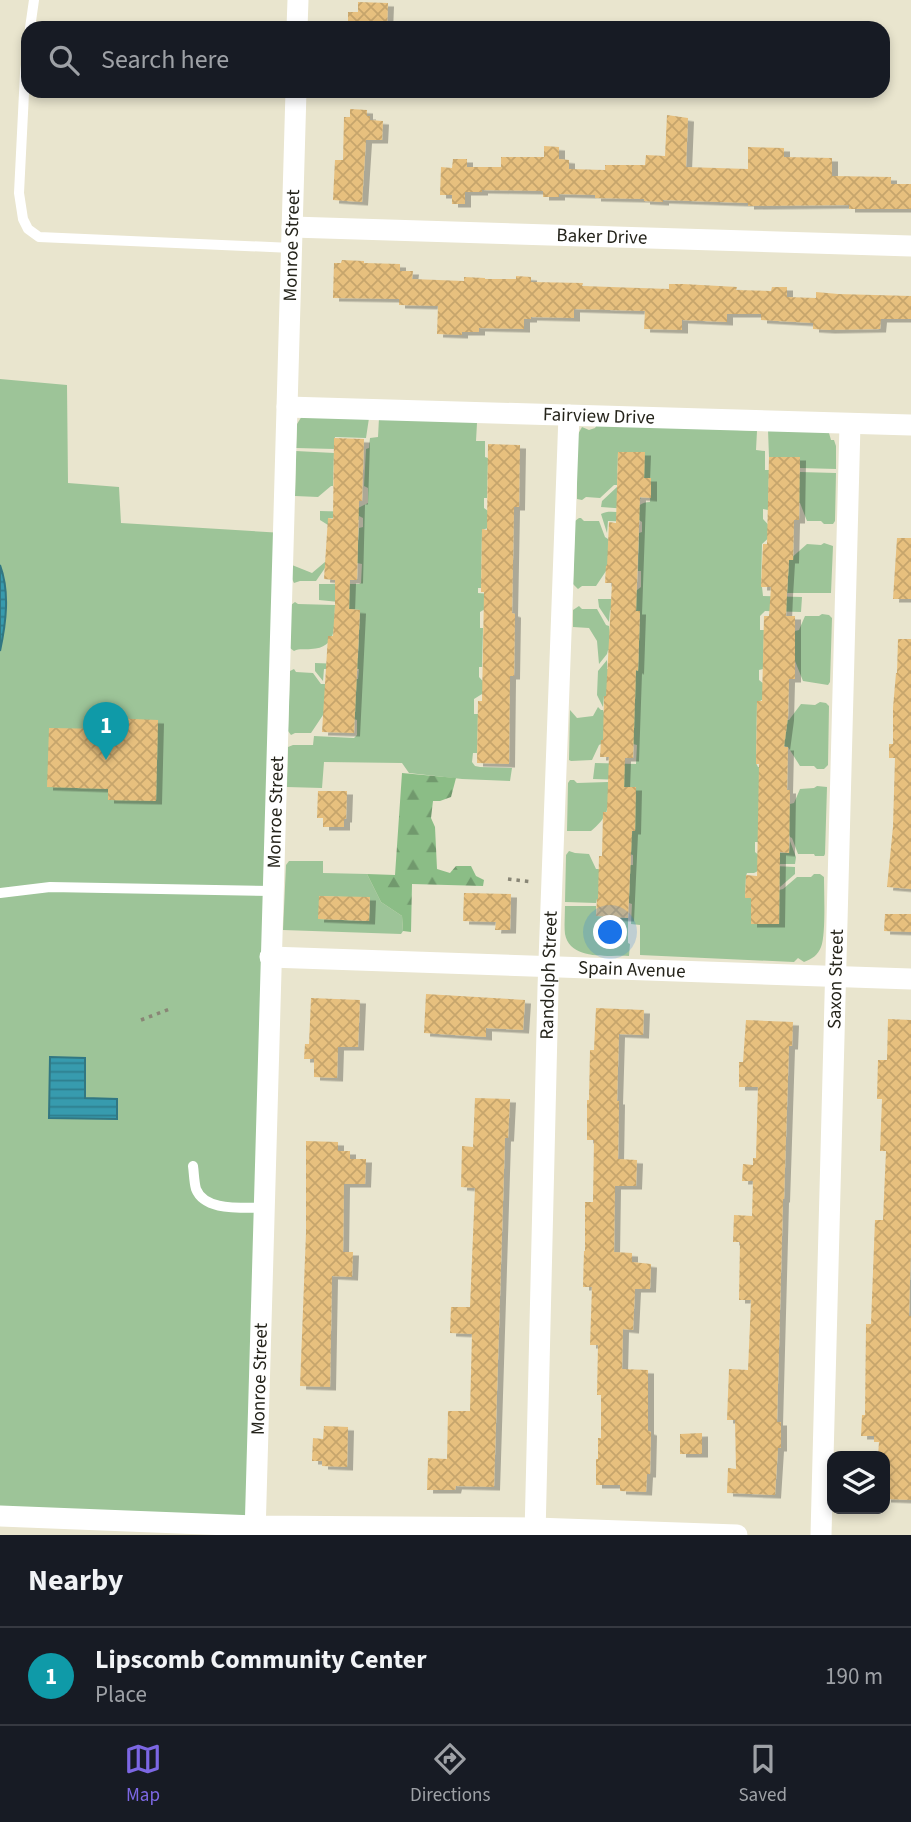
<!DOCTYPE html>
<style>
body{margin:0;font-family:"Source Sans 3",sans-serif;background:#20242c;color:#f1f3f6}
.controls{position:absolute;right:21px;bottom:21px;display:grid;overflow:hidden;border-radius:14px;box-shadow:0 4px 10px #0003}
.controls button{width:63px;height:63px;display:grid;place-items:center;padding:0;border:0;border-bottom:2px solid #363941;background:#171b24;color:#f1f3f6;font:35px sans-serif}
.you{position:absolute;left:611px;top:933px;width:24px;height:24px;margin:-18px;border:5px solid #fff;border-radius:50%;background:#1a73e8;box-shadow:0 0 0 10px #1a73e833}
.badge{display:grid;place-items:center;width:46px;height:46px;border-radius:50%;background:#7c67e3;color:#fff;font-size:23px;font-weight:700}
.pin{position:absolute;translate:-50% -58px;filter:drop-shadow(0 2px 4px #0008)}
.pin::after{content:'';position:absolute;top:37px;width:24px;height:21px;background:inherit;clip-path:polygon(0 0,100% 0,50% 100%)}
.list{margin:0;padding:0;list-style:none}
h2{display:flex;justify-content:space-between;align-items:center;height:91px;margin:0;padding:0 28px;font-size:30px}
h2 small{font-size:23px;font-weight:400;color:#9ea1a6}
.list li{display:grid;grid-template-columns:46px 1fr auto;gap:21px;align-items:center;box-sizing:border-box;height:98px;padding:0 28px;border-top:2px solid #363941}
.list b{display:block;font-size:26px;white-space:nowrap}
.list p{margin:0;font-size:23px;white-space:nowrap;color:#9ea1a6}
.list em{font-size:23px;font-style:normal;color:#9ea1a6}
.icon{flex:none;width:38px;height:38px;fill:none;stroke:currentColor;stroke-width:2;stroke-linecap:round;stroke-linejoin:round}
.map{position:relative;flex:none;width:911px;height:1535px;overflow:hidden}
.search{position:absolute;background:#171b24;box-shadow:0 4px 10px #0003;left:21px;right:21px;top:21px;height:77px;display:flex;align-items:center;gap:18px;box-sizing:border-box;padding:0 24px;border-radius:21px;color:#9ea1a6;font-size:26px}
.sheet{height:189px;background:#171b24}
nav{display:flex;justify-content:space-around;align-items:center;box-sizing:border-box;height:98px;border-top:2px solid #363941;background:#171b24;font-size:19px;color:#9ea1a6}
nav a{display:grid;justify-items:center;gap:4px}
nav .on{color:#7c67e3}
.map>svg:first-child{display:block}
.green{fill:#9dc498;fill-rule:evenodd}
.forest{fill:url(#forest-firs)}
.water{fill:url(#water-rules);stroke:#327782;stroke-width:2}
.building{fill:url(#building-cross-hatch);filter:url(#shadow)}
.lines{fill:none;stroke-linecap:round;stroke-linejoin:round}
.path{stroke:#898676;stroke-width:3.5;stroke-dasharray:3.5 5;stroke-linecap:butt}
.lane{stroke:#fff;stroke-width:10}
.street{stroke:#fff;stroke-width:21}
.labels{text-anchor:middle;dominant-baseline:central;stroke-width:5;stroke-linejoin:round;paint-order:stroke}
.street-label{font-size:19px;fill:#25241b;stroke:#f6f2db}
</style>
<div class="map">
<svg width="911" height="1535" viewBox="0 0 911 1535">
<defs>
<pattern id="forest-firs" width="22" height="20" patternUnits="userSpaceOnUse" patternTransform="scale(1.75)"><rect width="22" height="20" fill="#8bbd86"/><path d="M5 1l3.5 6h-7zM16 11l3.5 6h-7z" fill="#71996d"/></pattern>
<pattern id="water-rules" width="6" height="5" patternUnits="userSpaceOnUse" patternTransform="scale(1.75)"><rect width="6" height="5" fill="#379bae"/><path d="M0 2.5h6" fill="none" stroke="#2e7e8d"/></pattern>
<pattern id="building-cross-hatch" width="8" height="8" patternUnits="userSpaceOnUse" patternTransform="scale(1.75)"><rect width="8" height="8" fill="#e7c07e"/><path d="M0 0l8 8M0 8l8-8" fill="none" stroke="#c6a56c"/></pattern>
<filter id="shadow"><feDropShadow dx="6" dy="3.5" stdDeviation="0" flood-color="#0004"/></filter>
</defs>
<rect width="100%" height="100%" fill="#e9e5ce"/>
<path class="green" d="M0 379 67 385 68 483 119 487 121 523 283 533 255 1526 0 1516Z
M302 416 369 418 366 438 335 437 334 449 296 448 297 424Z
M379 418 475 420 477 423 476 441H485V457L488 458 487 498H484V508L499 519 491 527 482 530 481 588H478V593L490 594 497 602 480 612V628H483L482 667H479V677L490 689 474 699V714H478L477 753H473L472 762 475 766 480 767 512 768 510 781 462 779 409 773 402 763 324 762 322 788 287 787 288 747 293 745H313L314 736 354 738 357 735V720L354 719 356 679H358L359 669H324L323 681 315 671V663L342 664 350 659 358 658 360 610 349 609V603L319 600V584H359L361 583 362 564 357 563 359 528 363 527V518L359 516V520L328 518V525L320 520V511L356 512V509L368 503V488L364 486 366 449 369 448 370 438 378 437Z
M598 423 757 431 756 450 765 451V470H769L768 510 763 509V519L775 532 762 544 761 587H762L763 596 802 597 801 612 765 611 760 616V630H764L763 669 759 670V680L774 692 760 701 757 702 756 763 758 767H765L758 842H755V852L770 865 754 873H747L746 876 745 897 751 898V924H779V890L783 889 797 877H811L814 874H820L824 877C824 892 826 935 821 947 818 955 812 959 804 962L798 958 794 962 640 955V925L631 924 632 904 629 903 630 865H633V855L629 854 626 835H632L635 787H624V780L593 779 595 763 636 764 637 745 633 744 604 696 603 707 597 695 598 671 607 660V669L638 670 640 611 610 610 609 622 599 607 598 599H625L641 587V571H638L639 533 642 532V522L639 520 638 522 608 521 607 533 601 514C609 509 620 514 629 511 637 509 640 502 650 502L651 479 644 478V452H618L617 485H614L600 498 586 497 582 500 577 499V436L582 427 589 430 595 428Z
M768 430 822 431 829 433 831 440H834L836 446V469L800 468V457H769Z
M296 451 334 453 333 486H331L318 497 295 496Z
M800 472 836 473 835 521 833 524H824L821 521H807L800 503H796L797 475H800Z
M617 487V497L641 498 628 509 601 507 602 501Z
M579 518H581L584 521H599L605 537 608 539 611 566H606V571L596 586H582L578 589 573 584 575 521Z
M824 543 833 546 831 593H787L789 560 807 544 821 545Z
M325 562V568L316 581H300L294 583 292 579V565L312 573Z
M295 602 298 604 335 605C334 625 338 648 311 649 304 650 300 648 294 651L290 648 291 605Z
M579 606 582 609H597L606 625 609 626 613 651 608 650 607 654 599 664 597 641 589 628 573 627V610Z
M822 614 829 615 832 618 830 682 828 685 803 681 795 661H791L795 631 799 630 805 616H819Z
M294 669 296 672 313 673 321 684H325L328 714 323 715 311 733H295L291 735 288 731 290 671Z
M820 702 826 703 829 706 828 765 824 769H817L814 766H800L788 747 784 746 785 720H789L801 704 815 705Z
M598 707 601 710H603L604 713H607L606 740H601V744L599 745 592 760 571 761 569 760 570 710 577 718 593 716Z
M570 780H574L577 783 608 782C608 808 611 814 591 831H567L568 783Z
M817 786 827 787 825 854 824 856H815L814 854H798L792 838 790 837 789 835H786V808L790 807V804L794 803 800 789 814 788Z
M790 841 796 857 795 864H774L758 852 789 853Z
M569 851 575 853 589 854 596 869H599L602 899H597L596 903 565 902 566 855Z
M289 861H323V873L367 874 381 902 402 916 403 931 401 934 283 930 286 865ZM320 896 370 898 369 921 319 919Z
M774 866 795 867V874L780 887Z
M565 906H596V916L628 918V943L630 944 629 956C609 955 570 961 565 934 564 925 565 915 565 906Z"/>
<path class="forest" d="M402 773 456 778 451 797 440 801H433L431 818 435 827 437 869 450 873 456 866H471L476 876 484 880 483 886 412 884 411 932 403 931 402 916 381 902 367 874 395 875Z"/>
<path class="water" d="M0 565C10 592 6 623 0 651Z
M50 1057 85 1058V1098L117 1099V1119L49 1118Z"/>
<path class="building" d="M358 2 388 3 387 28H348V12H358Z
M350 109 367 110V116H370V120L383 121 382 140H366L362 202 333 200 335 160H343L344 117H350Z
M667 115 688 118 686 167 748 169V147L784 148V157L832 158V176L891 177V184H911V209H849V205L748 206V203L663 200V202L644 201V199L595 198V195L559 194V197H543V191L482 190V192H465V204H452V195H440L441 167 452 168 453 159H467V167H501V157H544V146L559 147V159L569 160V169L605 170V165H645L646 155 665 156Z
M342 260 364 261V263L400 264V271H413L412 279 464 281V277L485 278V279H516V276L531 277V282L583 283 582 286 669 289V284H683L737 287 736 290 771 291 772 287H787V297L816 298V292L838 294 911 296V319H881L880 329 829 330 813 329V323L761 320V314H727V322L682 320V330L644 329 645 311 574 309V318L531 317V319H524V329L479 328V332H462V335L437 334 438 306 399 305V299L333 298 334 263H341Z
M334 438 364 439 362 501H359L357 580H350L349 609 360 610 354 733 322 732 328 636H333L335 605V580L324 579 328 518 333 519Z
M488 444 520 445 519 507H514L512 613 515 614 514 676H510L509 764 477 763 478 701H482L484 592H481L482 529 487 530Z
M618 452H645L644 478H651V498L640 497 636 611H640L638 671 636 670 633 758H625L624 787H636L635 831H632L628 918 596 916 597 899H598L599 856H602L603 812H607L608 782 609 757H600L601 740H603L604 696H606L612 583H605L606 565 607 566 609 522 616 523Z
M769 457H800L799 520H794L793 560H789L787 593 786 616H795V679H789L788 717 784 747H788L787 790H790L789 853 780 852 779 924H751V898H745L746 875 757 876 759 764H756L757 701H762L764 616H769L771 587H761L763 544H767Z
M897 538H911V599H893Z
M898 639H911V889L887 887 893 827 895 758H889V744H893V708L896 673H897Z
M110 718 158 720 156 801 108 800V789L47 787 49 728 110 729Z
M318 791H347L346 819H344V827H323V818H317Z
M464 893 511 894 510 930H495L496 922 463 921Z
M319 896 370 897 369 921 318 919Z
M885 914H911V932L884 931Z
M426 994 525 1000 523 1030 486 1028V1037L424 1033Z
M311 998 360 1000 358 1047H338L337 1078 314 1077V1059H304L305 1044H309Z
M596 1008 644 1010 643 1035 619 1034 617 1101H619L618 1159 637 1160 636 1186H615L614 1252 632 1253V1262L651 1264 650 1289H635L633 1330 623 1329 622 1369 648 1370V1431L651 1432 650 1474H647L646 1492 620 1491V1485H596V1459H598V1438H601V1395H597L598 1345H590L592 1287H583L584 1251H585V1202H593L594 1140H587V1100H589L590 1050H594Z
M888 1019 911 1020V1246L909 1316H911V1500L885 1499V1456H878L879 1442H874V1436H861L862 1415H865L866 1324H871L875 1220H883L886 1151H880L882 1099H877L878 1060H887Z
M746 1020 793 1022 792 1046H789L784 1199H783L777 1422H781V1448H778L775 1495 727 1493 728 1468 736 1469 735 1420H727L729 1369 748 1370 751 1300H739L740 1242H733L734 1215 752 1216 753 1181H742L743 1164 753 1165V1158H756L758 1087H739V1062H743Z
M475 1098 510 1099 508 1138H505L494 1487 456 1486 455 1490H427L428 1458 447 1459 448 1411H470L472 1334 450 1333 451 1307H470L475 1188 461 1187 462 1146 473 1147Z
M306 1141 338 1142V1151H350V1159H366L365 1184H344L343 1252H353L352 1277 332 1276 330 1387 300 1386 306 1233Z
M324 1426 348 1427 347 1467 322 1466V1461H312L313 1438 323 1439Z
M702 1433V1454H680V1434Z"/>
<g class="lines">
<path class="path" d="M508 879 532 882
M141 1020 170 1009"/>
<path class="lane" d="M30 28 34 0
M28 48 25 73 19 193 23 219 28 229 39 237 292 248
M0 893 50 887 272 891
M193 1166C194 1173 194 1182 196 1189 205 1212 243 1207 264 1208"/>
<g class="street">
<path d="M297 28 298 0"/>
<path id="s1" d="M292 227 911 246"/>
<path id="s2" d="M287 407 911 425"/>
<path id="s3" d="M270 957 911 979"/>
<path d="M0 1516 255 1526 535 1528 737 1535"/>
<path id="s4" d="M255 1535 296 91"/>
<path id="s5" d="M535 1535 548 988 569 415"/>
<path id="s6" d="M821 1535 850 424"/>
</g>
</g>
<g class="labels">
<g class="street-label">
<text stroke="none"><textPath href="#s1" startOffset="310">Baker Drive</textPath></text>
<text stroke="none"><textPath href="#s4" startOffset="1290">Monroe Street</textPath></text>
<text stroke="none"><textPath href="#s2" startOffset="312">Fairview Drive</textPath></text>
<text stroke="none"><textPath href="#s4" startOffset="723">Monroe Street</textPath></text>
<text stroke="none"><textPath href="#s3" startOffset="362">Spain Avenue</textPath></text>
<text stroke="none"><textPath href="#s5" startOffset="560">Randolph Street</textPath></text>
<text stroke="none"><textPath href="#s6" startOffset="556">Saxon Street</textPath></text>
<text stroke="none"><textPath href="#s4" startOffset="156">Monroe Street</textPath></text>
</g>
</g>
</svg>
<div class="controls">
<button><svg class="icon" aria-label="layers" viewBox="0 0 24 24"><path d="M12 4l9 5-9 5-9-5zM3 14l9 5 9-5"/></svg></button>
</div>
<div class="you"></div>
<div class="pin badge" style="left:106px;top:760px;background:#0f9aa8">1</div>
<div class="search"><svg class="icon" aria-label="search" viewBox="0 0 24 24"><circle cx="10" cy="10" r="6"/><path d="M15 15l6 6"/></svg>Search here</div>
</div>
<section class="sheet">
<h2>Nearby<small></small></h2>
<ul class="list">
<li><span class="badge" style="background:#0f9aa8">1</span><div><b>Lipscomb Community Center</b><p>Place</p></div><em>190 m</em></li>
</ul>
</section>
<nav>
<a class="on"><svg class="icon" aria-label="map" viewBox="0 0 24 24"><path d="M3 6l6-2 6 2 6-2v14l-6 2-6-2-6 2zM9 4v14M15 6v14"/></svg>Map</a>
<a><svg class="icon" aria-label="directions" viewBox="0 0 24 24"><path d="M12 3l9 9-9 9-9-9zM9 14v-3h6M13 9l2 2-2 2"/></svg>Directions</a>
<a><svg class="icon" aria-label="saved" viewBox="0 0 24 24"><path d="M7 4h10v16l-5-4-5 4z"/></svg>Saved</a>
</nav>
